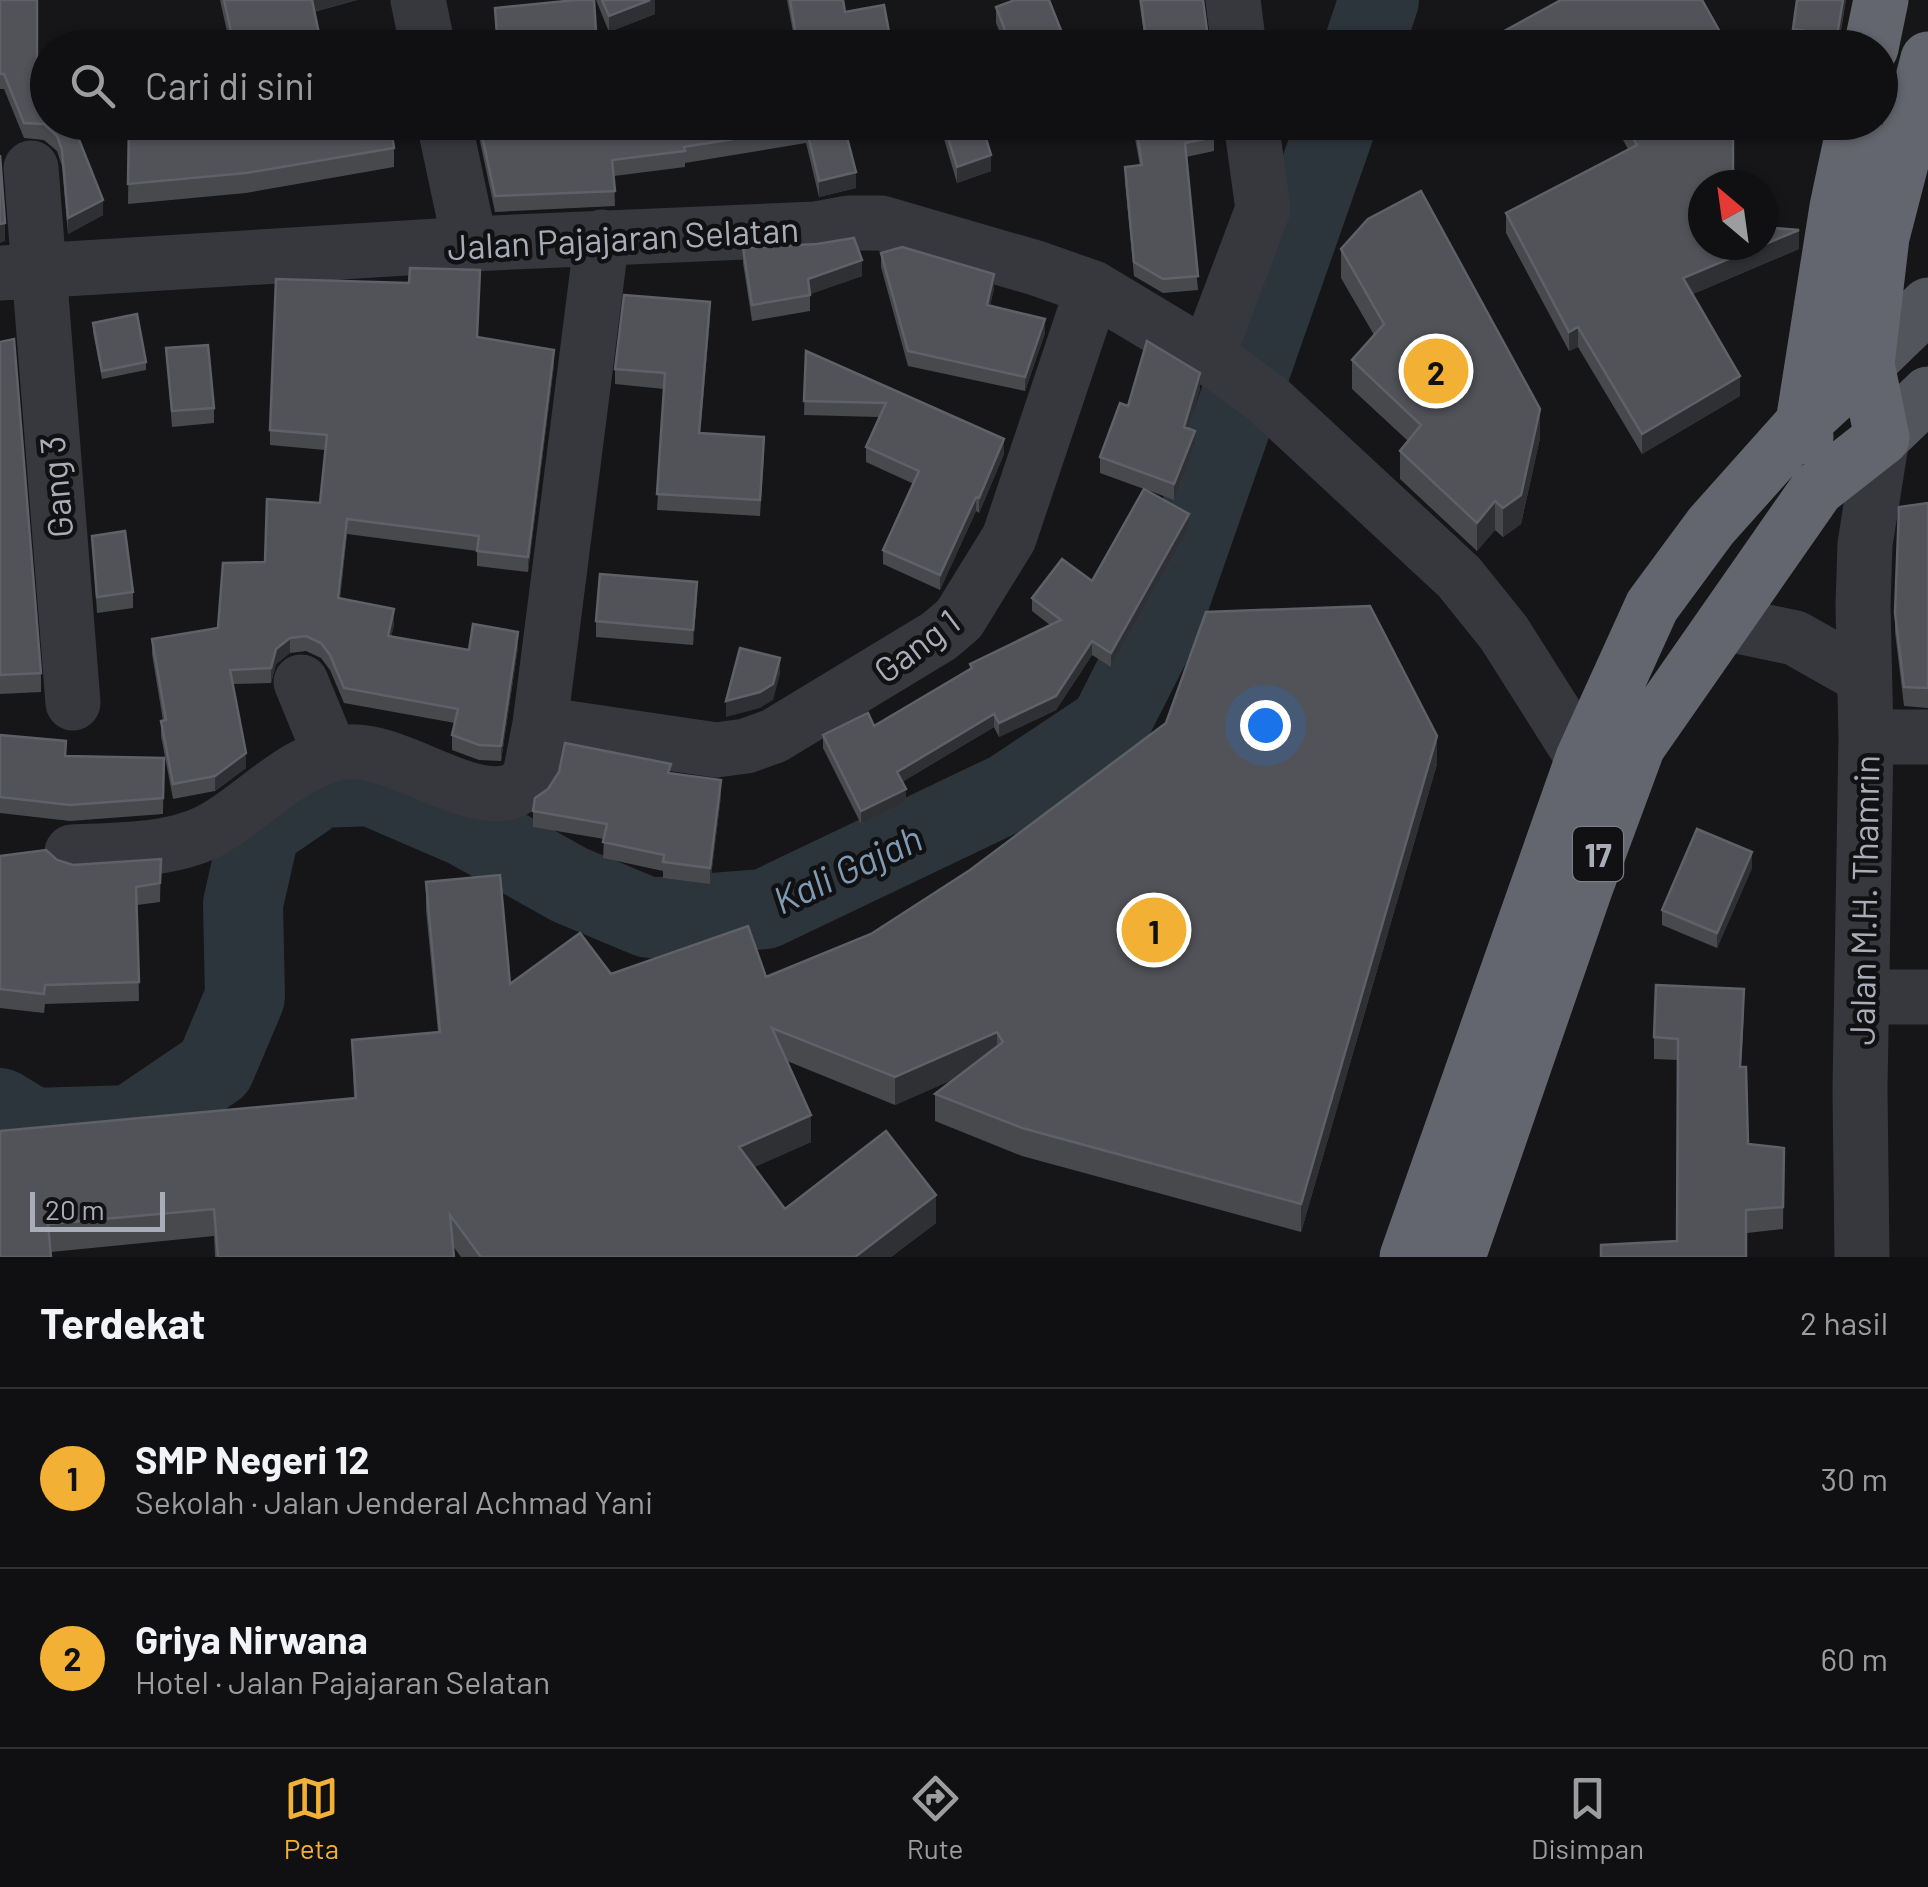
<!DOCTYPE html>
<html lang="id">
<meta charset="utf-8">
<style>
body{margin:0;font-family:Barlow,sans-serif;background:#1e1e20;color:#f1f3f6}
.compass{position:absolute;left:1688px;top:170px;width:90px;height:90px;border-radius:50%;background:#101012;box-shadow:0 2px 8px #0004;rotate:331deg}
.scale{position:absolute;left:30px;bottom:25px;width:135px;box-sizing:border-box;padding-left:10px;border:5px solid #a8adb8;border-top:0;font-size:28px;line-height:35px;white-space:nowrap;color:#a8adb8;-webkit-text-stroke:8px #111113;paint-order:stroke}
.you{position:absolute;left:1265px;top:725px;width:35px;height:35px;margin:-25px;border:8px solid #fff;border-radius:50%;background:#1a73e8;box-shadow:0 0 0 15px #1a73e833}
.badge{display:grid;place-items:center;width:65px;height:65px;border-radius:50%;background:#f2b134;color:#111;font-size:32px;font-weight:700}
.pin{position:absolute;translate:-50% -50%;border:5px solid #fff;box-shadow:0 2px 10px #0006}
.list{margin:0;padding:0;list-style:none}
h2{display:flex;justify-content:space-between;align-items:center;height:130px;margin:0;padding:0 40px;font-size:42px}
h2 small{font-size:32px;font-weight:400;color:#9c9d9f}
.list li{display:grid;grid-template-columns:65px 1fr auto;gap:30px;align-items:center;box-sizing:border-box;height:180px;padding:0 40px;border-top:2px solid #303032}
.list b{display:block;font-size:38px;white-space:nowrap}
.list p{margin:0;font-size:32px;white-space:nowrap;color:#9c9d9f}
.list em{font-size:32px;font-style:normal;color:#9c9d9f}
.icon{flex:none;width:55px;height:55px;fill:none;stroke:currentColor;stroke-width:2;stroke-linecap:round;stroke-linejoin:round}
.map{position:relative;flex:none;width:1928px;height:1257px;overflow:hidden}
.search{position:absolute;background:#101012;box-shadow:0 2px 8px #0004;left:30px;right:30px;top:30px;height:110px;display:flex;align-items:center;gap:25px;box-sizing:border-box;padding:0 35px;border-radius:55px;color:#9c9d9f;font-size:38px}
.sheet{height:490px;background:#101012}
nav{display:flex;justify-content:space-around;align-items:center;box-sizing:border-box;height:140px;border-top:2px solid #303032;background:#101012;font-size:28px;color:#9c9d9f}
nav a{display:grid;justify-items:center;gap:5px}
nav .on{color:#f2b134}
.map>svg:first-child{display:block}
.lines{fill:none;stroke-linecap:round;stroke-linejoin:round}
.river{stroke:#2c353c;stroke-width:80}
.minor{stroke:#37383d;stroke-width:55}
.major{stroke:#53555c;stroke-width:55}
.highway{stroke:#63666e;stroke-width:55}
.wall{fill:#47494d}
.shaded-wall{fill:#2f3033}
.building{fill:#525359;stroke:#5f6168;stroke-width:2.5}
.labels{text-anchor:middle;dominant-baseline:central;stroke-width:9;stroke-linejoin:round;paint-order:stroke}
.shield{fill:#111113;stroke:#7b7e86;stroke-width:2.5}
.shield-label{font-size:32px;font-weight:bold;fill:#a8adb8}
.street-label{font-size:35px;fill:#a8adb8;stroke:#111113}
.water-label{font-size:38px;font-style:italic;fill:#7f9bb3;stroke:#111113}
</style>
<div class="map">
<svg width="1928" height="1257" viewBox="0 0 1928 1257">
<rect width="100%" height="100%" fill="#161618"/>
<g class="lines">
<path class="river" d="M1363 48 1379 0
M0 1108 33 1128 131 1125 215 1068 245 997 243 904 260 829 320 788 371 786 466 827 570 885 649 918 765 909 1010 792 1109 726 1162 622 1337 122"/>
<path class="minor" d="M418 0 428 48
M1233 0 1239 48
M444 122 470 244
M31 168 73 703
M0 273 470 244 816 229 848 223H881L1036 268 1093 288 1216 362 1266 398 1459 577 1504 633 1583 758
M1207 357 1263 209 1251 122
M1724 623 1795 638 1864 677
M301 682 331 755
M540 724 716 750 746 746 774 736 939 636 959 619 1009 538 1093 288
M1866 737H1928
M72 852C117 850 176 851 215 828 257 804 296 757 347 752 398 748 463 804 510 792 516 790 523 784 529 780L540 724 602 237
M1862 997H1928
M1862 1257 1860 1089 1866 737 1863 605 1865 544 1882 438"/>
<path class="major" d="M1867 364 1928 305
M1882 438 1928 394"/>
<path class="highway" d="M1871 48 1881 0
M1806 437 1803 423 1837 207 1855 122
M1407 1257 1583 758 1652 606 1711 526 1803 423 1867 364
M1458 1257 1585 889 1638 746 1817 489 1882 438 1867 364 1882 237 1928 59"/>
</g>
<path class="wall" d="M0 0 37 79 72 122 103 215 68 234 62 166 57 151 44 140 24 138 4 89H0Z
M220 0H357L314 12 322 48 230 45Z
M596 0H655V14L609 32Z
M787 0H843L845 12 892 48H796Z
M1139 0H1203L1208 38 1213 48H1146Z
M1561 0 1729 48H1473Z
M1797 0H1846L1838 48H1810L1793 44V29Z
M996 7 1068 48H1006L996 23Z
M129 122 394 148V167L246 193 128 204Z
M478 122H905V129L847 136 856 188 819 197 806 143 685 163V167L614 176 615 206 495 212 478 132Z
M939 122H981L991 171 957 183Z
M1132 122H1212L1214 137V151L1186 157 1198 290 1163 293 1134 276 1125 181V167L1140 166Z
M1613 122H1733L1703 245 1799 249 1693 294 1740 396 1642 454 1578 347 1569 351 1506 233V213L1628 149Z
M743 248 862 276 810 294V311L752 321 743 263Z
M1341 249 1540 438 1521 524 1503 537 1495 530 1477 551 1400 479V451L1408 441 1352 389V360L1374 335 1341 278Z
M881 253 994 288 990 306 1045 333 1025 391 908 366 881 267Z
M710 318 700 433 764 453 760 516 657 510 664 389 615 384V369Z
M93 323 146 362V370L102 379 93 332Z
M478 337 554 365 528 572 477 566V551L347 534 340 599 394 624 391 637 469 650 518 647 501 761 479 760 452 750V735L455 723 344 703 330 670 321 658 306 651 290 653 276 664 271 683 232 684 246 768 215 791 173 799 161 736V721H163L152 654V639L218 628 265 562 320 503 325 450 270 445V430Z
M0 342 41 673V692L0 694Z
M166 348 214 408V423L172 427Z
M806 351 1004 454 979 513 976 511 940 590 883 564V550L914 484 866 462V447L879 417 804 415Z
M1200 389 1188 428 1195 446 1174 500 1145 489 1189 528 1111 667 1092 655 1056 710 999 737 994 727 902 782 906 802 861 824 823 748V735L874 726 970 669V664L1050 625 1032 611V598L1092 581 1144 489 1100 473V457L1128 406Z
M1928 503V708L1904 706 1895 632V613Z
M92 536 133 592V608L97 613Z
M697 598 693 645 596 637V621Z
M0 735 66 756 164 758 163 814 70 821 0 813Z
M1437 764 1301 1232 1022 1156 935 1121V1094L956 1078 895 1105 787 1061 811 1142 754 1167 785 1209 936 1223 891 1257H461L453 1246 454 1257H215L214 1236 51 1252 0 1131 354 1098 352 1040 438 1032 426 910V882L510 984 611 974 766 977Z
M671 774 721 796 710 884 663 878V871L603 858 604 839 533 827V811Z
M0 856 57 860 73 865 161 859 160 902 137 905 139 1001 45 1004 44 1013 0 1008Z
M1752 868 1717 948 1662 925V910Z
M1744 1011 1741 1067 1748 1144 1784 1148 1783 1229 1677 1241 1678 1060 1654 1059V1037Z"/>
<path class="shaded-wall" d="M310 0H357L310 13Z
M650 0H655V14L609 32V16Z
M1843 0H1846L1837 48V36Z
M1576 34V48H1554Z
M991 155V171L957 183V167Z
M856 172V188L819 197V181Z
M103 200V215L68 234V218Z
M5 223V241L0 243V224Z
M1799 230V249L1683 298V278Z
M862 260V276L808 295V279Z
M994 274V288L987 320V305Z
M710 302V318L699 449V433Z
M1045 319V333L1025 391V377Z
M1578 327V347L1569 351V332Z
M554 350V365L528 572V557Z
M1200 373V389L1184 443V427Z
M1740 376V396L1642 454V434Z
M1540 409V438L1521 524 1503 537V508Z
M1195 431V446L1174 500V484Z
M1004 439V454L979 513V498Z
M976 497V511L940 590V575Z
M1495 501V530L1477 551V523Z
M1189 514V528L1111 667V653Z
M347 519V534L338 613V598Z
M697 582V598L693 645V630Z
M394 609V624L388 652V636Z
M518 632V647L501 761V746Z
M290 638V653L276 664 271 683V668L276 649Z
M1092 641V655L1056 710 999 737V723Z
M780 658V674L773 700 760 708 726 717V701Z
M994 714V727L897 785V772Z
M1437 736V764L1301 1232V1204Z
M246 753V768L215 791V776Z
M721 780V796L710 884V868Z
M906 789V802L861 824V811Z
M1752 852V868L1717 948V933Z
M997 1032V1060L895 1105V1077Z
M811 1115V1142L739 1174V1147Z
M936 1195V1223L891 1257H855Z"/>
<path class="building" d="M0 0H37V79L48 75V122H72L103 200 68 218 62 150 57 136 44 124 24 123 4 74H0Z
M224 0H312L322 48H130L131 43 234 45Z
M576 0H594L597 48H498L495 8Z
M602 0H650L609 16Z
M790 0H843L845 12 884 5 892 48H798Z
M1015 0H1049L1068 48H1012L996 7Z
M1141 0H1203L1208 38 1213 48H1147Z
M1561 0H1702L1729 48H1583L1576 34 1554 48H1473Z
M1797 0H1843L1837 36 1793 29Z
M129 122H390L394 148 246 173 128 184Z
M479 122H843L856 172 819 181 806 127 684 147 685 151 612 160 615 191 495 196Z
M943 122H981L991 155 957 167Z
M1135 122H1212L1214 137 1185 143 1198 276 1163 279 1134 262 1125 167 1142 165Z
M1624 122H1733V185H1703V245H1762L1683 278 1740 376 1642 434 1578 327 1569 332 1506 213 1637 145Z
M0 155 5 223 0 224Z
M1421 191 1540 409 1521 495 1503 508 1495 501 1477 523 1400 451 1421 425 1352 360 1384 324 1341 249 1368 219Z
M1763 227 1799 230 1763 245Z
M854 238 862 260 808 279 810 295 752 305 743 248 817 244Z
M902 247 994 274 987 305 1045 319 1025 377 908 351 881 253Z
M410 268 480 270 477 337 554 350 528 557 477 551 479 536 347 519 338 598 394 609 388 636 469 650 473 624 518 632 501 746 479 745 452 735 458 709 344 688 330 655 321 643 306 636 290 638 276 649 271 668 230 670 246 753 215 776 173 784 161 721 166 720 152 639 218 628 223 563 265 562 267 499 320 503 327 435 270 430 276 279 409 283Z
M624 295 710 302 699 433 764 437 760 500 657 494 665 373 615 369Z
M137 314 146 362 102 371 93 323Z
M14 339 41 673 0 675V342Z
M1147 341 1200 373 1184 427 1195 431 1174 484 1100 457 1120 403 1128 406Z
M208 345 214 408 172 411 166 348Z
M806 351 1004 439 979 498 976 497 940 575 883 550 919 471 866 447 886 403 804 401Z
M1144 489 1189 514 1111 653 1092 641 1056 696 999 723 994 714 897 772 906 789 861 811 823 735 868 713 874 726 972 668 970 664 1061 620 1032 598 1062 559 1092 581Z
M1928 503V688L1904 687 1895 613 1899 507Z
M125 531 133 592 97 597 92 536Z
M600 574 697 582 693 630 596 621Z
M1370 606 1437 736 1301 1204 1022 1128 935 1094 1003 1042 997 1032 895 1077 772 1028 811 1115 739 1147 785 1209 886 1131 936 1195 855 1257H481L450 1215 454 1257H218L214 1209 48 1224 51 1257H0V1131L356 1098 352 1040 440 1032 426 882 500 875 510 984 580 933 611 974 748 926 766 977 871 934 970 870 1166 723 1206 612Z
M740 648 780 658 773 684 760 692 726 701Z
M0 735 66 741 65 756 164 758 163 798 70 805 0 797Z
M565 743 671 764 668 773 721 780 710 868 663 862 664 855 603 842 607 824 533 811 535 798 548 789 559 772Z
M1697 829 1752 852 1717 933 1662 910Z
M46 850 57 860 73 865 161 859 160 883 136 887 139 982 45 985 44 994 0 989V856Z
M1656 985 1744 989 1740 1067H1746L1748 1144 1784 1148 1783 1207 1746 1210V1257H1601V1245L1677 1241 1678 1039 1654 1037Z"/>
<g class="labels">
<rect class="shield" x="1573" y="827" width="50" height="54" rx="8"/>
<g class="shield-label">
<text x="1598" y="854">17</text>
</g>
<g class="street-label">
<text transform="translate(623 237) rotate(-3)">Jalan Pajajaran Selatan</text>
<text transform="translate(55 487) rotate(-95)">Gang 3</text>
<text transform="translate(916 645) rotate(-37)">Gang 1</text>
<text transform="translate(1863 900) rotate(-89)">Jalan M.H. Thamrin</text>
</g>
<g class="water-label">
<text transform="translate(847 868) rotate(-25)">Kali Gajah</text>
</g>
</g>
</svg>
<svg class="compass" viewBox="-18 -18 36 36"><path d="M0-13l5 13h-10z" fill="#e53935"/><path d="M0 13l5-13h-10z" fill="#9c9d9f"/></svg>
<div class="scale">20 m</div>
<div class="you"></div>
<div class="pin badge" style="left:1154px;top:930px">1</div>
<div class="pin badge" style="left:1436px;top:371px">2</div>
<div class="search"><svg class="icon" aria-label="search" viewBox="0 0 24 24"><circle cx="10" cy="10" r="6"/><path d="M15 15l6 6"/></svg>Cari di sini</div>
</div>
<section class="sheet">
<h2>Terdekat<small>2 hasil</small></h2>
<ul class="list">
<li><span class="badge">1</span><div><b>SMP Negeri 12</b><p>Sekolah · Jalan Jenderal Achmad Yani</p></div><em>30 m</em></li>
<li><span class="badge">2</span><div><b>Griya Nirwana</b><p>Hotel · Jalan Pajajaran Selatan</p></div><em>60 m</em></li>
</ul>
</section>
<nav>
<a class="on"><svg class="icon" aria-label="map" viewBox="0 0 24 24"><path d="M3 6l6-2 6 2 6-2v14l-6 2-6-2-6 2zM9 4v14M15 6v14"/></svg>Peta</a>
<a><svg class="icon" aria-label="directions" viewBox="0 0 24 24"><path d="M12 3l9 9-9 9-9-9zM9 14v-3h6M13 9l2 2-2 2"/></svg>Rute</a>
<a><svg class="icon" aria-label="saved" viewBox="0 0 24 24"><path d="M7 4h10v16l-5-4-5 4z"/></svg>Disimpan</a>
</nav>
